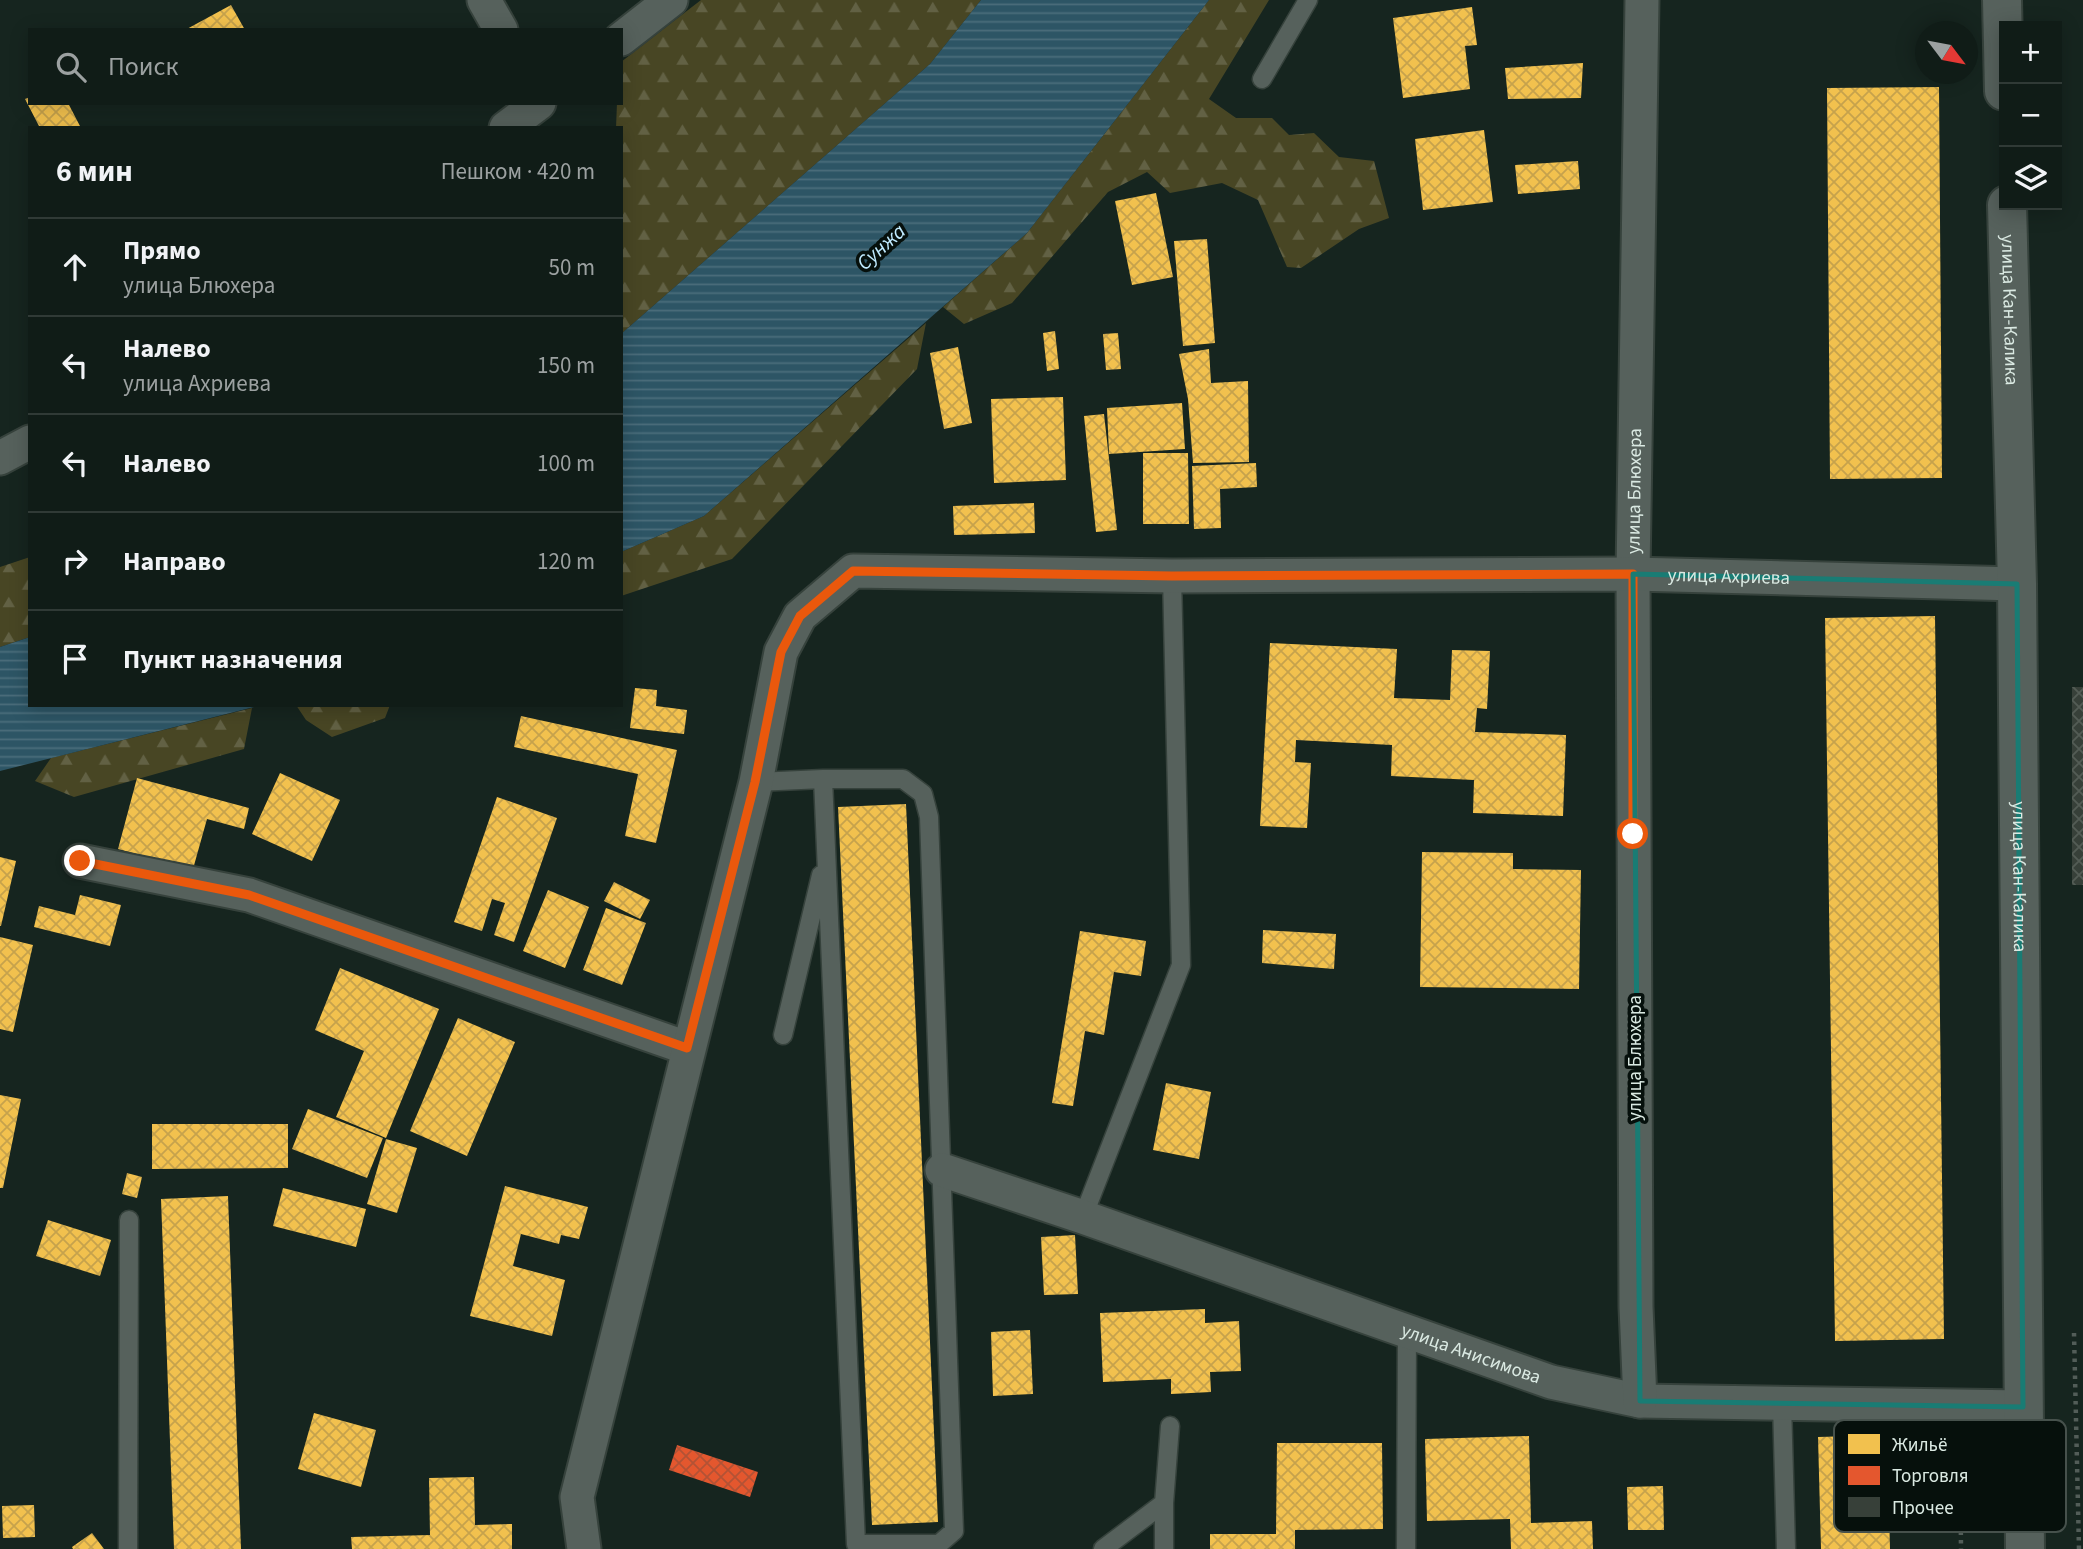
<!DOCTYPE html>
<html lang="ru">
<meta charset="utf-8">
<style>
body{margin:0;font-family:"Source Sans 3",sans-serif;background:#192520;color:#f1f3f6}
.controls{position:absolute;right:21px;top:21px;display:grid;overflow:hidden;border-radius:0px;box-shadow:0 4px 18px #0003}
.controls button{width:63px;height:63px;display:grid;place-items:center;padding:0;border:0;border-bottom:2px solid #303a36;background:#101c17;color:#f1f3f6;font:35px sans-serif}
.compass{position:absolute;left:1915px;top:21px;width:63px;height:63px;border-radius:50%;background:#101c17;box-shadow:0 4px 18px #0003;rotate:122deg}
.stop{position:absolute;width:21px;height:21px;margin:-16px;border:5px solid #ea580c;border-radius:50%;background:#fff}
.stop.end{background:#ea580c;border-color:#fff;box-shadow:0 2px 7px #0008}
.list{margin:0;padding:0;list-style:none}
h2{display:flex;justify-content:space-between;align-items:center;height:91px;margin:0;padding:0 28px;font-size:30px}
h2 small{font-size:23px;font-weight:400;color:#9ca1a1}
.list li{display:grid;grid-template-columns:46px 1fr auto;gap:21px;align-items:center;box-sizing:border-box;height:98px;padding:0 28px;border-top:2px solid #303a36}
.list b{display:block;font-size:26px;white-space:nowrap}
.list p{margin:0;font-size:23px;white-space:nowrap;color:#9ca1a1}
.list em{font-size:23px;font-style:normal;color:#9ca1a1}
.icon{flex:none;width:38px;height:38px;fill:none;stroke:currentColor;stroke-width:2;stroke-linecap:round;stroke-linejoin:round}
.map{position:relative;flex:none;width:2083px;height:1549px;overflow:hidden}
.search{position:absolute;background:#101c17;box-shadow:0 4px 18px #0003;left:28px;top:28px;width:595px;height:77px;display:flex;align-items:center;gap:18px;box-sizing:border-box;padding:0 24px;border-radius:0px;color:#9ca1a1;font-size:26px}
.panel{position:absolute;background:#101c17;box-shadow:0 4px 18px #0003;left:28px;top:126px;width:595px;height:581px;border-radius:0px}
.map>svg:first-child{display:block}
.forest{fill:url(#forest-firs)}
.water{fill:url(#water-rules)}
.homes{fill:url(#homes-cross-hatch)}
.shops{fill:url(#shops-cross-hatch)}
.building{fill:url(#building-cross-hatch)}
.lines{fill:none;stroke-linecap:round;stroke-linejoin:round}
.service-casing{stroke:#36423c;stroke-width:21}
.minor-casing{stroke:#36423c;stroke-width:37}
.tertiary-casing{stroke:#36423c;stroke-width:42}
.path{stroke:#525d58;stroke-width:4.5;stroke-dasharray:3.5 5;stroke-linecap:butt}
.service{stroke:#56615c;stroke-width:18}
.minor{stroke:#56615c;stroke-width:33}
.tertiary{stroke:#56615c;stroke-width:38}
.route{stroke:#ea580c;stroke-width:9}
.marked{fill:none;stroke:#197c74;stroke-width:5;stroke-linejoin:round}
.labels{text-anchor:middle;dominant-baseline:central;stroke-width:7;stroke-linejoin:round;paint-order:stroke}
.street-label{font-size:19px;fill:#dae9e2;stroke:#06100c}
.water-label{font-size:21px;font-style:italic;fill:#c0ebff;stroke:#06100c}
.key{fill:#06100c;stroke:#46514c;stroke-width:2}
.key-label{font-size:19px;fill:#dae9e2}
</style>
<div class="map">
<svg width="2083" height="1549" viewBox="0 0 2083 1549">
<defs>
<pattern id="forest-firs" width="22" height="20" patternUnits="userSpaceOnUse" patternTransform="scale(1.75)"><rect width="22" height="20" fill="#484624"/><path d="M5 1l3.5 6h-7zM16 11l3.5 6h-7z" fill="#626144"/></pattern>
<pattern id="water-rules" width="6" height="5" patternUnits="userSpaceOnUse" patternTransform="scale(1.75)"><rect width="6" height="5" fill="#2d5565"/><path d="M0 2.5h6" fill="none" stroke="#4b6d7b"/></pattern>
<pattern id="homes-cross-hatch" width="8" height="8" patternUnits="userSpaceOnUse" patternTransform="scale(1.75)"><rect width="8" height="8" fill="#f2c14e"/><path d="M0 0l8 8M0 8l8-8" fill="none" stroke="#c6a24c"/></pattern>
<pattern id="shops-cross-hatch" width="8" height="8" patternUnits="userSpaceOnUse" patternTransform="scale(1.75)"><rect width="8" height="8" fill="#e4572e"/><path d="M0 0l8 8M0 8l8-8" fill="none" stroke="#b35235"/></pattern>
<pattern id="building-cross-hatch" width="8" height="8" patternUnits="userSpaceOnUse" patternTransform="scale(1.75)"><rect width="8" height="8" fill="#374039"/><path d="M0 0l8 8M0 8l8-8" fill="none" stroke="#535c55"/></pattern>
</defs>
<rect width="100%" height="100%" fill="#16251f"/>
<path class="forest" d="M701 0H981L930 64 621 334V128H616L617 103H621V62Z
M1209 0H1269L1209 99 1236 118H1272L1289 135 1314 133 1339 157 1374 161 1389 218 1359 229 1301 268 1287 267 1258 200 1222 183 1170 193 1147 172 1108 192 1012 303 964 324 943 307 1027 233Z
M926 323 917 369 732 559 621 596V552L704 516Z
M30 557V637L0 647V567Z
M296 705H390L385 718 332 737 306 720Z
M252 708 244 749 74 797 35 781 51 758Z"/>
<path class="water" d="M981 0H1209L1027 233 704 516 621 552V334L930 64Z
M30 637V705H262L0 771V647Z"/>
<path class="homes" d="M231 5 245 30H185Z
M1472 7 1477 45 1465 46 1470 89 1403 98 1393 18Z
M1583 63 1581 98 1508 99 1505 68Z
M1939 87 1942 478 1830 479 1827 88Z
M30 97V103H68L81 128H40L25 99Z
M1484 130 1493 202 1423 210 1415 139Z
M1578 161 1580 189 1518 194 1515 165Z
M1156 193 1173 277 1132 285 1115 201Z
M1207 239 1215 343 1183 346 1174 241Z
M1055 331 1059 369 1047 371 1043 333Z
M1118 333 1121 369 1106 370 1103 334Z
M958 347 972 423 944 429 930 353Z
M1209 349 1211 383 1248 381 1249 462 1193 463 1188 399 1179 354Z
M1063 397 1066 480 994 483 991 399Z
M1182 403 1185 449 1109 454 1107 408Z
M1104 414 1117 530 1096 532 1084 416Z
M1143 453H1188L1189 524H1143Z
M1256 463 1257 487 1220 489 1221 528 1194 529 1192 466Z
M1034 503 1035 533 954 535 953 506Z
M1935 616 1944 1339 1835 1341 1825 618Z
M1270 643 1397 649 1394 698 1450 700 1452 650 1490 651 1487 709 1477 708 1475 732 1566 735 1563 816 1473 813 1474 780 1391 776 1392 745 1296 740 1295 762 1311 763 1307 828 1260 826Z
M635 688 657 690 656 706 687 710 684 734 630 728Z
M521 716 677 750 656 843 625 836 638 774 514 747Z
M280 773 340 800 312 861 252 834Z
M137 778 249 808 244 829 207 819 193 869 118 849Z
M497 797 557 818 514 942 494 935 505 903 492 899 482 931 454 922Z
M906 804 938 1522 872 1525 838 807Z
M1422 852 1513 853V869L1581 870 1579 989 1420 987Z
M0 857 16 861 1 926H0Z
M614 882 650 900 640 919 604 901Z
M548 890 589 907 565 968 523 951Z
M80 895 121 905 110 946 34 927 39 906 75 915Z
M606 908 646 923 622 985 583 970Z
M1263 930 1336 934 1334 969 1262 963Z
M1080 931 1146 941 1141 976 1114 972 1104 1035 1085 1031 1073 1106 1052 1103Z
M0 937 33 945 13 1032 0 1029Z
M340 968 439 1009 386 1138 336 1117 364 1051 315 1030Z
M458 1018 515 1042 467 1156 410 1131Z
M1166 1083 1211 1092 1199 1159 1153 1150Z
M0 1095 21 1099 3 1188H0Z
M308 1109 383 1138 367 1178 292 1149Z
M152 1124H288V1168L152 1169Z
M386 1139 417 1148 397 1213 367 1204Z
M127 1173 142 1177 137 1198 122 1194Z
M505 1186 588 1207 579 1239 561 1235 559 1244 521 1234 513 1266 565 1280 552 1336 470 1316Z
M283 1188 366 1209 356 1247 273 1226Z
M228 1196 241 1549H174L161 1199Z
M48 1220 111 1240 100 1276 36 1256Z
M1075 1235 1078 1294 1044 1295 1041 1237Z
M1205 1309V1323L1239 1321 1241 1371 1210 1372 1211 1392 1171 1394V1379L1103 1382 1100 1313Z
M1030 1330 1033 1394 993 1396 991 1332Z
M314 1413 376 1430 361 1487 298 1469Z
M1887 1435 1890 1549H1821L1818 1437Z
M1529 1436 1531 1523 1592 1521 1593 1549H1511L1510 1519 1427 1521 1425 1439Z
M1277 1443H1382L1383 1529 1295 1530V1549H1210V1534H1276Z
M474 1477 475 1525 512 1524V1549H352L351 1537 430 1535 429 1478Z
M1663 1486 1664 1530H1628L1627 1487Z
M34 1505 35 1537 3 1538 2 1506Z
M92 1533 104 1549H73L72 1547Z"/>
<path class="shops" d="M677 1445 758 1472 750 1497 669 1470Z"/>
<path class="building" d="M2072 687H2083V885H2072Z"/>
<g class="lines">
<defs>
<path id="service" d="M1262 79 1308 0
M756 782 823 779H903L923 794 929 817 954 1531 939 1544H856L823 779
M783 1035 821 875
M1083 1217 1181 965 1172 576
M1782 1403 1786 1549
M128 1549 129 1220
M1103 1549 1164 1503
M1164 1549V1503L1170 1426
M1406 1549 1407 1331"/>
<g id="minor">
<path d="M484 0 501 30"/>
<path d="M621 39 671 0"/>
<path d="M506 128 539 103"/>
<path d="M0 458 30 442"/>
<path d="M80 861 249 895 687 1048"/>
<path id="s1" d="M942 1170 1083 1217 1551 1382 1640 1401 2023 1407"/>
<path id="s2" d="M1640 1401 1636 1307 1633 574 1642 0"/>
<path id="s3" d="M584 1549 577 1497 756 782 781 652 800 616 853 571 1172 576 1633 574 2017 584"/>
</g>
<g id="tertiary">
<path d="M2002 0 2004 91"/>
<path id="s4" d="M2007 205 2017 584 2025 1549"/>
</g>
</defs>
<use href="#service" class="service-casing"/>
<use href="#minor" class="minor-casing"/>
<use href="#tertiary" class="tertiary-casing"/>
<path class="path" d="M2074 1333 2079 1549
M1960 1438 1961 1549"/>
<use href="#service" class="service"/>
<use href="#minor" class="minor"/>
<use href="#tertiary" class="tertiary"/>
</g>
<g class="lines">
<path class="route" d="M80 861 249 895 687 1048 755 782 781 652 800 616 853 571 1172 576 1633 574V834"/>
</g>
<path class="marked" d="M1633 574 2017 584 2023 1407 1640 1401Z"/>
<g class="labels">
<g class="street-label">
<text stroke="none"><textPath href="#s4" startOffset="105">улица Кан-Калика</textPath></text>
<text stroke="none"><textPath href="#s2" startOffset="910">улица Блюхера</textPath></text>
<text stroke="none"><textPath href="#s3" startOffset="1908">улица Ахриева</textPath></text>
<text stroke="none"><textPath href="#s4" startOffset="672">улица Кан-Калика</textPath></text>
<text transform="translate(1635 1058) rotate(-90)">улица Блюхера</text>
<text stroke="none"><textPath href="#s1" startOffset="560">улица Анисимова</textPath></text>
</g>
<g class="water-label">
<text transform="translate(881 247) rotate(-42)">Сунжа</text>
</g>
</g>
<rect x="1834" y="1420" width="232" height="112" rx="10" class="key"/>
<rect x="1848" y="1434" width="32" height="20" fill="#f2c14e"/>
<rect x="1848" y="1466" width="32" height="19" fill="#e4572e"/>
<rect x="1848" y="1497" width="32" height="20" fill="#374039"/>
<g class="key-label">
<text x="1892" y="1451">Жильё</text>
<text x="1892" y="1482">Торговля</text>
<text x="1892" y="1514">Прочее</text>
</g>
</svg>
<div class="controls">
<button>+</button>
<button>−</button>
<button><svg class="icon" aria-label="layers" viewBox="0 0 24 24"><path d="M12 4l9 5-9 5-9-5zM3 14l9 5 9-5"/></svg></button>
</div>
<svg class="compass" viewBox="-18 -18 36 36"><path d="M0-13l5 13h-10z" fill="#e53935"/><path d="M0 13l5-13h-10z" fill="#9ca1a1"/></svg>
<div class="stop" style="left:1633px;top:834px"></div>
<div class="stop end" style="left:80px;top:861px"></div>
<div class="search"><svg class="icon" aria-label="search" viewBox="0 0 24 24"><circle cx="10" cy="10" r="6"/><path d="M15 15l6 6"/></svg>Поиск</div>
<section class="panel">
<h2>6 мин<small>Пешком · 420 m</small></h2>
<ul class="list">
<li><svg class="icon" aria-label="ahead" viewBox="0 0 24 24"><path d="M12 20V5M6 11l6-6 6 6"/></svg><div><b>Прямо</b><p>улица Блюхера</p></div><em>50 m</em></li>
<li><svg class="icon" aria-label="left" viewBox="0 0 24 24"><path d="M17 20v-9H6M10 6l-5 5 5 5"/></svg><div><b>Налево</b><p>улица Ахриева</p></div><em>150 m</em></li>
<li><svg class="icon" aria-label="left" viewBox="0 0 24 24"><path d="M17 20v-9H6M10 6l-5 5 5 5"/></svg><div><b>Налево</b></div><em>100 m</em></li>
<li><svg class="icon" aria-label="right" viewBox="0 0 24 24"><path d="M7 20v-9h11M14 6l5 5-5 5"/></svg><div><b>Направо</b></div><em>120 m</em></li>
<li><svg class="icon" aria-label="arrive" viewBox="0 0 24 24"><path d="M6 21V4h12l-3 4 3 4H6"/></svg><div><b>Пункт назначения</b></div></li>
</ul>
</section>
</div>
